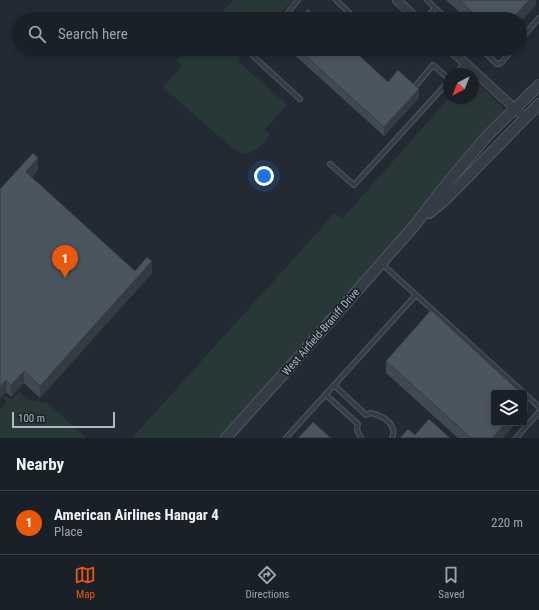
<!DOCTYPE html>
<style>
body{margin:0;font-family:"Roboto Condensed",sans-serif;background:#23282f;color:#f1f3f6}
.controls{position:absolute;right:12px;bottom:12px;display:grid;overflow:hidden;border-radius:4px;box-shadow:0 2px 6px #0003}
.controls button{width:36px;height:36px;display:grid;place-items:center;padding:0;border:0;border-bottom:1px solid #383e44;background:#1a2027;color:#f1f3f6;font:20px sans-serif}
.compass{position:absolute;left:443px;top:68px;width:36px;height:36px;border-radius:50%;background:#1a2027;box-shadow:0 2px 6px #0003;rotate:222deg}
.scale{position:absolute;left:12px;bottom:10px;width:103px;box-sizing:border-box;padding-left:4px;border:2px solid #b0b7c1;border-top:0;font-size:11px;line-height:14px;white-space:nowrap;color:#b0b7c1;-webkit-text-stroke:3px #1b2129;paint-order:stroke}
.you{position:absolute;left:264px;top:176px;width:14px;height:14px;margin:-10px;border:3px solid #fff;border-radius:50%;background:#1a73e8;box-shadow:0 0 0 6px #1a73e833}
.badge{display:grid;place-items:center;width:26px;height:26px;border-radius:50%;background:#ea580c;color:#fff;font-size:13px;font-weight:700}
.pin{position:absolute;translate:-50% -33px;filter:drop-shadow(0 1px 2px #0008)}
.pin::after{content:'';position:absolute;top:21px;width:14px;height:12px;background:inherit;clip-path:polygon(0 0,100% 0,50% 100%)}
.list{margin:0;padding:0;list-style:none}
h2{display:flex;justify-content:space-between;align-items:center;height:52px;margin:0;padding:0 16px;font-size:17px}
h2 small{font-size:13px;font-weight:400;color:#9fa3a7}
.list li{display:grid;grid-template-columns:26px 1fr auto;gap:12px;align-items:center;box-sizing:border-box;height:64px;padding:0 16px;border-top:1px solid #383e44}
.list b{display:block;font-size:15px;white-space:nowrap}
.list p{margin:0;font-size:13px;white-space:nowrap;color:#9fa3a7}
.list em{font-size:13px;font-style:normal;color:#9fa3a7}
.icon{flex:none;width:22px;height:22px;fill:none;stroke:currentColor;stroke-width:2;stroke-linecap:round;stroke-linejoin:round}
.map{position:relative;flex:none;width:539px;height:438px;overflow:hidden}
.search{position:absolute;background:#1a2027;box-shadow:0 2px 6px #0003;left:12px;right:12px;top:12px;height:44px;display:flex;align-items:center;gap:10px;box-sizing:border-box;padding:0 14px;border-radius:22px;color:#9fa3a7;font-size:15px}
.sheet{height:116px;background:#1a2027}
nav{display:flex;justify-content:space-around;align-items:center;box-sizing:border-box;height:56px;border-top:1px solid #383e44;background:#1a2027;font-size:11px;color:#9fa3a7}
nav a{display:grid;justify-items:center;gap:2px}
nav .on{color:#ea580c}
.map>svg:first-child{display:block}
.green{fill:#273837}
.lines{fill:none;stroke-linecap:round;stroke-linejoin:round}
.service-casing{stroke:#505760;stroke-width:6}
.minor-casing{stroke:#505760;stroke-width:10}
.tertiary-casing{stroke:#505760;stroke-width:12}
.service{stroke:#363c45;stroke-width:4}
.minor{stroke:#363c45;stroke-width:8}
.tertiary{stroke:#363c45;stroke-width:10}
.wall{fill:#404952}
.shaded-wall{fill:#343c42}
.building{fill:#4b555f;stroke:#343c42}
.labels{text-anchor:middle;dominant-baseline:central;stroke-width:3.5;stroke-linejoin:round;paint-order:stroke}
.street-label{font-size:11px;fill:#b0b7c1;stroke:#1b2129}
</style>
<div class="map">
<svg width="539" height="438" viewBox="0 0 539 438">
<rect width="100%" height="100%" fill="#232a34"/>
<path class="green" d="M233 0H293L276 19H215Z
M187 49H249L238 61 287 105 264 130 270 135C258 149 249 161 231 147L163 87 182 66 176 61Z
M473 79 498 102 502 107 505 113 503 127 478 157 433 204 219 438H132L316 234 334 213 342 219 449 98H473Z
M19 392 29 400 47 403 87 438H0V410L7 402 3 398 5 395 11 399Z"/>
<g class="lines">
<defs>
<path id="service" d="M336 0 356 19
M427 0 435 8
M283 19 298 0
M425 19 435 8 447 19
M520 40 539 18
M259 49 253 56 300 99
M388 49 390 51 391 49
M481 49 497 64 501 63 513 49
M455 74 465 63
M413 89 433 65 449 79
M330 164 354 185 449 81
M382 264 524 393
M335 386 366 415 370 413C382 415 398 424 392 438
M524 393 539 407
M326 395 358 424 357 430 361 438
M286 438 415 296
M516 438 539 412"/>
<path id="minor" d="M397 0 417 19
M450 49 525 118"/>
<path id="tertiary" d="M429 213 446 199 539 104
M226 438 296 360 415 225 440 192 486 137 539 85"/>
</defs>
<use href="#service" class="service-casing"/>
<use href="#minor" class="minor-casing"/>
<use href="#tertiary" class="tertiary-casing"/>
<use href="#service" class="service"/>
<use href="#minor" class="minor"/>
<use href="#tertiary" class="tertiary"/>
</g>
<path class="wall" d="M446 0H536V5L520 22V19H467Z
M288 49H352L388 82 419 98 384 136Z
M38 170 32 177 135 271 152 273 40 398 24 383 11 397 6 392 0 399V189Z
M386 361 494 423H516L503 438H458L386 373Z"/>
<path class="shaded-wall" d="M529 0H536V5L520 22V19H512Z
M419 89V98L384 136V127Z
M38 158V170L26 184V172Z
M152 261V273L40 398V386Z
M24 371V383L11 397V385Z
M6 380V392L0 399V387Z
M528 399V411L524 415V403Z
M506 423H516L503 438H492Z"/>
<path class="building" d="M459 0H529L512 19H480Z
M308 9 319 19H300Z
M298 49H352L388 82 398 70 419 89 384 127Z
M33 153 38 158 26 172 135 271 147 257 152 261 40 386 24 371 11 385 6 380 0 387V189Z
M431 310 521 393H494V423H506L492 438H471L386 361Z
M524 395 528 399 524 403Z
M429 419 450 438H400L408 429 415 435Z
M313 422 331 438H298Z"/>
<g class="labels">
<g class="street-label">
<text transform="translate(321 332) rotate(-49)">West Airfield-Braniff Drive</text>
</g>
</g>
</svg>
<div class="controls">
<button><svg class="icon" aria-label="layers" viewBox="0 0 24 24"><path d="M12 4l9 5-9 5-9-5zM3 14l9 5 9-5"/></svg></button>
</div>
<svg class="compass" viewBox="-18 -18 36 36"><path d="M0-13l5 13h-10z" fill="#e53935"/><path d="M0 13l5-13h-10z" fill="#9fa3a7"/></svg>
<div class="scale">100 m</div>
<div class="you"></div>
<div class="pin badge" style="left:65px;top:278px">1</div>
<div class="search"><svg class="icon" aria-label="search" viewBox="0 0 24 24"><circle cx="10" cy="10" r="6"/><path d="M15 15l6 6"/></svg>Search here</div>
</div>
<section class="sheet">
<h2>Nearby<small></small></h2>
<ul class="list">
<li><span class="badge">1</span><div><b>American Airlines Hangar 4</b><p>Place</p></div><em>220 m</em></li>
</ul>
</section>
<nav>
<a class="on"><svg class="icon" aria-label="map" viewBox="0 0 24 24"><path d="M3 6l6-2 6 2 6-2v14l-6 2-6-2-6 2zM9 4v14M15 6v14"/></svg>Map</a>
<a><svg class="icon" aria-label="directions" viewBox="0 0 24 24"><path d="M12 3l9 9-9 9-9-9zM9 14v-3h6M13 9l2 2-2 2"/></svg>Directions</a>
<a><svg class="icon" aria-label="saved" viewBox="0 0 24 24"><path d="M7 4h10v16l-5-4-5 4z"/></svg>Saved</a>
</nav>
